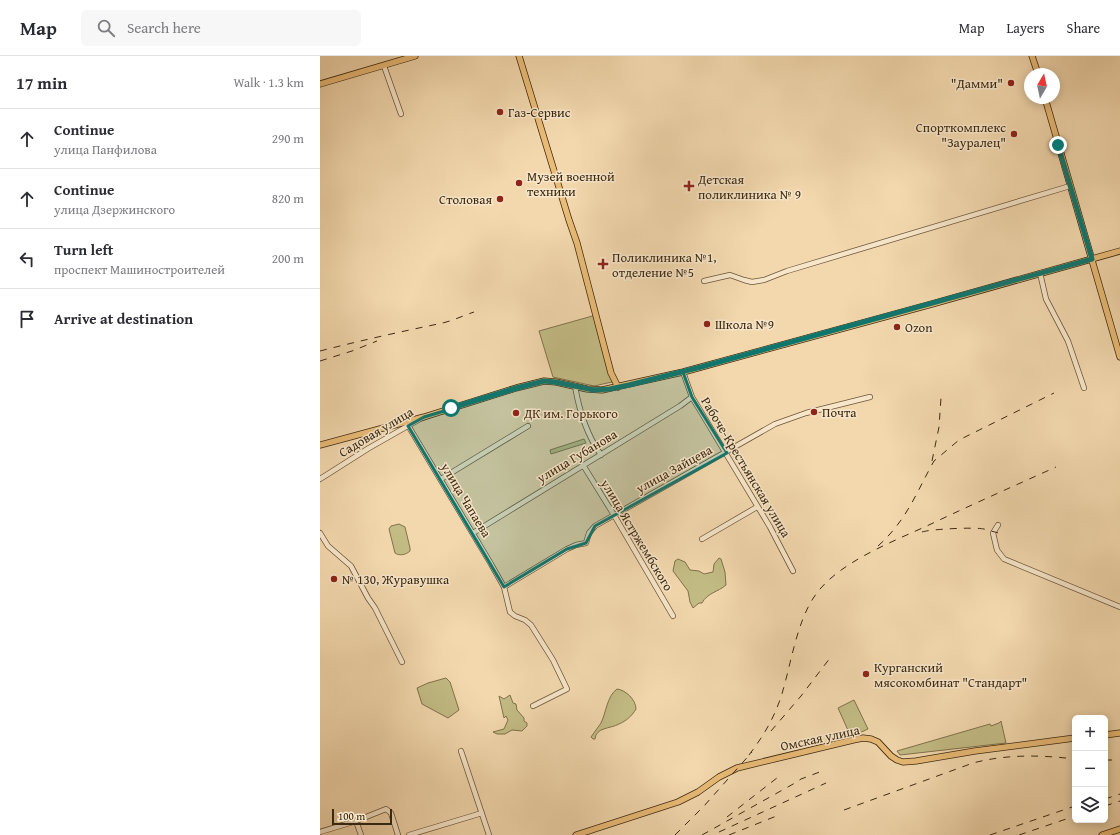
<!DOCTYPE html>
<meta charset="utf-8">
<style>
body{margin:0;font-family:"Gentium Book Plus",serif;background:#f7f7f7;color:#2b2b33}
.controls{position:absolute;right:12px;bottom:12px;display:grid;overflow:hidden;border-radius:6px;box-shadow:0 2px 10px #0003}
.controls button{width:36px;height:36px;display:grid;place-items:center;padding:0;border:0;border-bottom:1px solid #e1e1e2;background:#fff;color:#2b2b33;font:20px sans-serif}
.compass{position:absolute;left:704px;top:12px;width:36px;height:36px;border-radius:50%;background:#fff;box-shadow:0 2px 10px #0003;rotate:9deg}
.scale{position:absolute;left:12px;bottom:10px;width:60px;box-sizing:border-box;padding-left:4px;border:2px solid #3c2911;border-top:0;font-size:11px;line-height:14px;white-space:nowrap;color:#3c2911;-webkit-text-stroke:3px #f7e6ca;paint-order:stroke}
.stop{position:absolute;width:12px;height:12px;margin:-9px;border:3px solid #0f766e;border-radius:50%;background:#fff}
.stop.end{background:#0f766e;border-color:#fff;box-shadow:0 1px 4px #0008}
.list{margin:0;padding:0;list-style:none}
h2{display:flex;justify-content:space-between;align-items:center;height:52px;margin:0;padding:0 16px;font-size:17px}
h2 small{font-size:13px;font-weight:400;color:#7c7c81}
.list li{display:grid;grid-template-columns:26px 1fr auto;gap:12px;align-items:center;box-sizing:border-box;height:60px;padding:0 16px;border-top:1px solid #e1e1e2}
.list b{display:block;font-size:15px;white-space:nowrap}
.list p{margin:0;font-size:13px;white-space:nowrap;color:#7c7c81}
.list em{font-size:13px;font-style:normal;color:#7c7c81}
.icon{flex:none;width:22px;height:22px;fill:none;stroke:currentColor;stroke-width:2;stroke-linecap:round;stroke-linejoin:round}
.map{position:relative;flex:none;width:800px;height:779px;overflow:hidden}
header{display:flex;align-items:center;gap:24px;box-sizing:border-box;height:56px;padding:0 20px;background:#fff;border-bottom:1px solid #e1e1e2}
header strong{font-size:19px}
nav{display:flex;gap:22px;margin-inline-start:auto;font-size:14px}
.search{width:280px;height:36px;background:#f7f7f7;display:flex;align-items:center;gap:10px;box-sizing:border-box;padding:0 14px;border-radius:6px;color:#7c7c81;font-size:15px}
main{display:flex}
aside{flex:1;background:#fff}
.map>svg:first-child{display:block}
.green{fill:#c3bc85;stroke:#80724b}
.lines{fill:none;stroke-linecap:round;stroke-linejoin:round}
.minor-casing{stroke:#6a5538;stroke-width:6}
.major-casing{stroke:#3c2911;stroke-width:7}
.minor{stroke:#f7e6ca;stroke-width:4.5}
.major{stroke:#eabc77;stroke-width:5.5}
.rail{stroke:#3c2911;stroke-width:1;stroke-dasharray:7 7;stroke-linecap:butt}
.route{stroke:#0f766e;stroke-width:5}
.marked{fill:#0f766e;fill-opacity:0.2;stroke:#0f766e;stroke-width:3;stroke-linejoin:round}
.poi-dot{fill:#8f2418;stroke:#f7e6ca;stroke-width:1.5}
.labels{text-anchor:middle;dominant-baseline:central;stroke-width:3;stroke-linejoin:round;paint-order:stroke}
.poi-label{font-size:13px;fill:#3c2911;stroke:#f7e6ca;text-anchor:start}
.street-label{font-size:13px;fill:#3c2911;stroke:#f7e6ca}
</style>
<header>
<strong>Map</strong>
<div class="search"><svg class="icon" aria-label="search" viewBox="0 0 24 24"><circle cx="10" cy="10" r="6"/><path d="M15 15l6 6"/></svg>Search here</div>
<nav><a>Map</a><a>Layers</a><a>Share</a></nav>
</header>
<main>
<aside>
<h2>17 min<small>Walk · 1.3 km</small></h2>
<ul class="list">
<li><svg class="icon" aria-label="ahead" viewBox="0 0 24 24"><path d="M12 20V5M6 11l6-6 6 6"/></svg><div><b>Continue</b><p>улица Панфилова</p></div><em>290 m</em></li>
<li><svg class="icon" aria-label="ahead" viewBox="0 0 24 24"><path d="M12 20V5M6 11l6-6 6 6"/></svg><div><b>Continue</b><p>улица Дзержинского</p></div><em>820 m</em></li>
<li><svg class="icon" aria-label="left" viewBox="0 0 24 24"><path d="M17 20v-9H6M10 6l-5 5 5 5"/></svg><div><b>Turn left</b><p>проспект Машиностроителей</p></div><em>200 m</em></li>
<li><svg class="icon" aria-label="arrive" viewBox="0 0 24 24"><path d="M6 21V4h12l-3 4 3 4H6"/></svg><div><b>Arrive at destination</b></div></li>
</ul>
</aside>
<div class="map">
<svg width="800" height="779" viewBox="0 0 800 779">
<rect width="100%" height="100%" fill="#f3d8ae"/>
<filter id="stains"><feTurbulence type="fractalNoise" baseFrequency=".005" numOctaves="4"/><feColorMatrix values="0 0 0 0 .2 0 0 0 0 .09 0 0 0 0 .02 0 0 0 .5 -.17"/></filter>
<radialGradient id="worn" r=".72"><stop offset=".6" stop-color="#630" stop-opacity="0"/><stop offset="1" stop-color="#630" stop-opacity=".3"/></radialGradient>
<path class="green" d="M276 259 292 326 274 330 233 321 219 275Z
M264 383 266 387 231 398 230 394Z
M79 468 85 471 90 492V495C86 499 79 500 75 497L69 473 71 470Z
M399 502 401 503 405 516 406 529C398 536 387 537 382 547H379L373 552 370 546 368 535 353 515 355 505 358 503 365 506 370 514 379 515 384 518 393 516 394 508Z
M126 622 130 626 139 654 128 662 102 648 97 632 108 627Z
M297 633C306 634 316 644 316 653 312 660 306 665 299 668 290 673 276 671 275 683H273L271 681C274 676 278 672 281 667 286 657 287 640 297 633Z
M190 639 193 647 196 648 197 654 204 662V665L207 667V670L202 675 192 674 185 678H177L173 676 184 673 188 664 186 660 184 662 179 640 184 643Z
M534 644 548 673 531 681 518 652Z
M681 665 686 687 580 699 577 695 670 668 671 670 679 667Z"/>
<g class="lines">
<defs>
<path id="minor" d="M64 10 81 58
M720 217 726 243 748 285 764 332
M384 225 410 219 424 224 432 226 444 224 467 215 750 130
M363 316 372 341 450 471 473 515
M255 330C259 354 267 379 281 399
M86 366 171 508 184 531 190 556 195 560 205 564 211 569 233 604 247 633 213 650
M263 409 294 459 353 560
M0 423 49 392 100 363
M121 423 208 370
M678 469 673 477 677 494 684 503 800 551
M0 477 8 490 31 510 48 542 55 552 82 606
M153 477 360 350 372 341
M382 483 437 451
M184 531 247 493 256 489 266 487 269 477 275 470 455 368 486 357 550 341
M141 695 169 779
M36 765 41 779
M0 776 36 765 66 753 71 757 78 779
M89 779 162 757"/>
<path id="major" d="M199 0 249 164 257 187 291 317 298 331
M712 0 718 18
M0 28 95 0
M725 42 800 301
M0 389 104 361 196 332 224 325 236 326 267 333 282 334 363 316 612 248 800 195
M785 679 800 677
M256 779 358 746 378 736 399 721 417 712 533 684 543 682 551 683 558 686 571 700 577 704 583 706 596 705 655 695 755 682
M782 779 800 773"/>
</defs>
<use href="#minor" class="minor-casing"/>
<use href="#major" class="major-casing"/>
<use href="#minor" class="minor"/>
<use href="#major" class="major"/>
<path class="rail" d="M0 295C39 285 79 276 118 268 130 266 142 260 154 256
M0 305 32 295 57 285
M612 405 619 371 621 342
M602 476C611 473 654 471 664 473 671 475 677 477 685 478
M558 490C587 464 596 437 614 405L639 384 734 337
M451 675 481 640 510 602
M429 699C444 679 453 664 461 641 471 609 476 568 494 541 517 506 575 485 611 468 653 448 694 430 736 411
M785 704H792
M785 743 800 738
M785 750 800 745
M524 754 653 707C687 698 721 699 755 703
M407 761 462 718
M399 776 506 727
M355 779 384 750 432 696
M382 779 475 727 481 723 505 714
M409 779 459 759
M670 779 755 750
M699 779 755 760"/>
</g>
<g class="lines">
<path class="route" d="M131 352 196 332 224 325 236 326 274 334 290 333 309 329 381 311 772 203 738 89"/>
</g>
<path class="marked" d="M363 316 372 341 407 397 275 470 266 487 247 493 184 531 88 370 104 361 224 325 267 333H290Z"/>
<g class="poi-dot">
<circle cx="691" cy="27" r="4"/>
<circle cx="180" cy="56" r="4"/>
<circle cx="694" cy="78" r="4"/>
<circle cx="199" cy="127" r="4"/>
<path d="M367 124h4v4h4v4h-4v4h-4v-4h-4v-4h4z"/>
<circle cx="180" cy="143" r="4"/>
<path d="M281 202h4v4h4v4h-4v4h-4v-4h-4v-4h4z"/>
<circle cx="387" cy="268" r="4"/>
<circle cx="577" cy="271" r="4"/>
<circle cx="494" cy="356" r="4"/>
<circle cx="196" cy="357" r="4"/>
<circle cx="14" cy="523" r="4"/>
<circle cx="546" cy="618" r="4"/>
</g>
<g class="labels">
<g class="poi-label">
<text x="683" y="27" text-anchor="end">"Дамми"</text>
<text x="188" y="56">Газ-Сервис</text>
<text x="686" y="71" text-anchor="end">Спорткомплекс<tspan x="686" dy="15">"Зауралец"</tspan></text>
<text x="207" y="120">Музей военной<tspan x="207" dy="15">техники</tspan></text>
<text x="378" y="123">Детская<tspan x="378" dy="15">поликлиника № 9</tspan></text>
<text x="172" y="143" text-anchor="end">Столовая</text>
<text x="292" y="201">Поликлиника №1,<tspan x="292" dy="15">отделение №5</tspan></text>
<text x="395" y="268">Школа №9</text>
<text x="585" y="271">Ozon</text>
<text x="502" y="356">Почта</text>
<text x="204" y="357">ДК им. Горького</text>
<text x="22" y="523">№ 130, Журавушка</text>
<text x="554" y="611">Курганский<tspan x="554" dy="15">мясокомбинат "Стандарт"</tspan></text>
</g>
<g class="street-label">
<text transform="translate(56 376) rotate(-31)">Садовая улица</text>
<text transform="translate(257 400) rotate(-31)">улица Губанова</text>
<text transform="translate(426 411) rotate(59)">Рабоче-Крестьянская улица</text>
<text transform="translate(354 413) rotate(-29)">улица Зайцева</text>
<text transform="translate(146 444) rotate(59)">улица Чапаева</text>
<text transform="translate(317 479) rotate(59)">улица Ястржембского</text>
<text transform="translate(500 682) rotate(-12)">Омская улица</text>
</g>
</g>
<rect width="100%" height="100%" filter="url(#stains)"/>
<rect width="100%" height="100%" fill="url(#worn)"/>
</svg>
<div class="controls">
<button>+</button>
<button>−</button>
<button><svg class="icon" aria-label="layers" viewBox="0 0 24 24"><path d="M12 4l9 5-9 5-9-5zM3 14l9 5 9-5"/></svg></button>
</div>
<svg class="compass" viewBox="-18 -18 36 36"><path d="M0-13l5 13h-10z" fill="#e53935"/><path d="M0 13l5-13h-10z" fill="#7c7c81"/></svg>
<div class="scale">100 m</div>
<div class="stop" style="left:131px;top:352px"></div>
<div class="stop end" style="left:738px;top:89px"></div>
</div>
</main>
